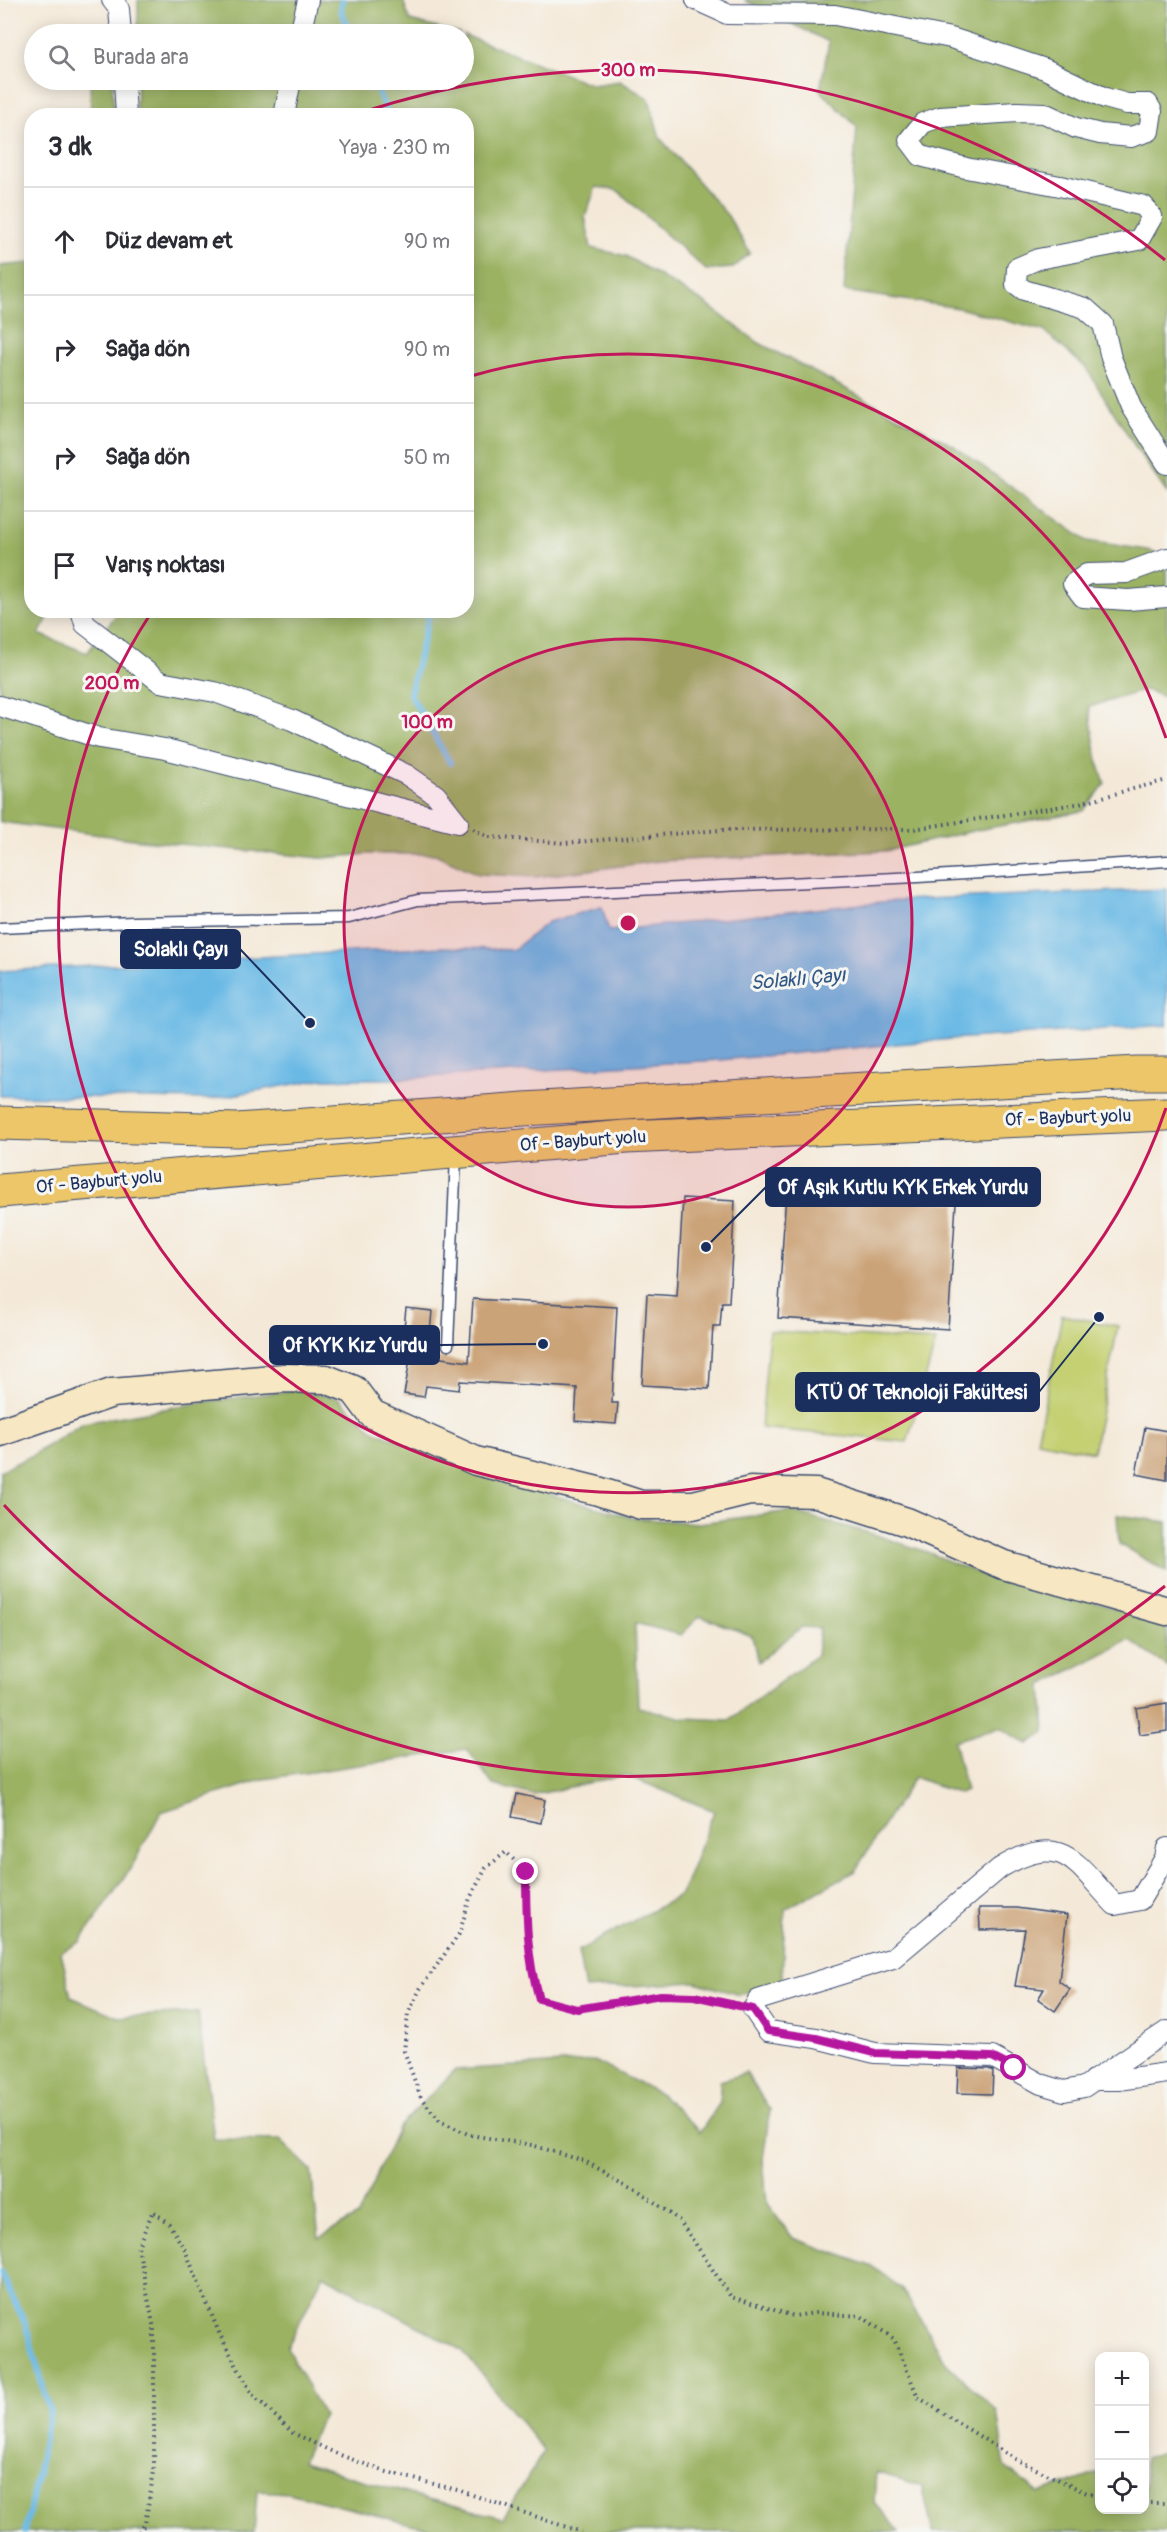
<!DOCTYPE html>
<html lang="tr">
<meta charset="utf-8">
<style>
body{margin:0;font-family:Pangolin,sans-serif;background:#f2f2f3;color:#2b2b33}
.controls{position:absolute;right:18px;bottom:18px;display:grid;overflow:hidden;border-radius:12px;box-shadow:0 3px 15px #0003}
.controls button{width:54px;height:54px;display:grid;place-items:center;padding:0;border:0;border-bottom:2px solid #e1e1e2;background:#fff;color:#2b2b33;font:30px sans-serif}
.stop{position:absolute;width:18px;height:18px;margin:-14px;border:4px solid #b5179e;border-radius:50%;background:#fff}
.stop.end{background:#b5179e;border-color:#fff;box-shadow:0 2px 6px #0008}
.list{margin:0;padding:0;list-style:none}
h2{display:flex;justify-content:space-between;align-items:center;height:78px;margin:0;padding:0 24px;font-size:26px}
h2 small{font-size:20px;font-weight:400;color:#7c7c81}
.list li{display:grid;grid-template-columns:39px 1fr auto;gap:18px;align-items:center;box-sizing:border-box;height:108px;padding:0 24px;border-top:2px solid #e1e1e2}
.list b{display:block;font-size:22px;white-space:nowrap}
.list em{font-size:20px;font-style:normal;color:#7c7c81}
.icon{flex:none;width:33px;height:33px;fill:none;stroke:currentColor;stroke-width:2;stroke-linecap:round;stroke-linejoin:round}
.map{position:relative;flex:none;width:1167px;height:2532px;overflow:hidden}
.search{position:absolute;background:#fff;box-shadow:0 3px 15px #0003;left:24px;top:24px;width:450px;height:66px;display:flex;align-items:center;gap:15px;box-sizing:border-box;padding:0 21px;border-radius:33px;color:#7c7c81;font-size:22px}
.panel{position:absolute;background:#fff;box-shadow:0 3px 15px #0003;left:24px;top:108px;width:450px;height:510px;border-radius:24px}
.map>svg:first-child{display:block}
.green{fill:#c4d072;stroke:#708068;stroke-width:1.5}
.forest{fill:#9bb264;stroke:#5b7061;stroke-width:1.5;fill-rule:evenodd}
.water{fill:#6bb9e5;stroke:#4374a2;stroke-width:1.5}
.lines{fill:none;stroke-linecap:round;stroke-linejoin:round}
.stream{stroke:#6bb9e5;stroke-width:6}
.building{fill:#cba378}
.lane-casing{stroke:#3c4b70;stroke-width:13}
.street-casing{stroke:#3c4b70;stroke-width:22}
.secondary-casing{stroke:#3c4b70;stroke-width:31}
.highway-casing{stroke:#3c4b70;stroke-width:35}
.path{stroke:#3c4b70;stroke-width:4;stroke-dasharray:1.5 4.5;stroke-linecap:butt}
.lane{stroke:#fff;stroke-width:10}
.street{stroke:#fff;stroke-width:20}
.secondary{stroke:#f7e8c3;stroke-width:28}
.highway{stroke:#ecc669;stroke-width:33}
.route{stroke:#b5179e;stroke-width:8}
.ring{fill:none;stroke:#c2185b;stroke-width:3}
.labels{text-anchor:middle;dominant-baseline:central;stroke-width:6;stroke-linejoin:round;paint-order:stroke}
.street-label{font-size:18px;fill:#1b2f5e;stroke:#f6f6f2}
.water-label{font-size:20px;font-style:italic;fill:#335886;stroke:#f6f6f2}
.centre{fill:#c2185b;stroke:#f6f6f2;stroke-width:3}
.ring-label{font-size:18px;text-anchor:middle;font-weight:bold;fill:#c2185b;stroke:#f6f6f2;stroke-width:6;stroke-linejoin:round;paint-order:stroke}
.leader{fill:none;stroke:#1b2f5e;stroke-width:2}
.callout-dot{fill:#1b2f5e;stroke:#f6f6f2;stroke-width:2}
.callout{fill:#1b2f5e;stroke:#1b2f5e;stroke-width:2}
.callout-label{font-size:20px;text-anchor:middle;font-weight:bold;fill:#fff}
</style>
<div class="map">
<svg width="1167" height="2532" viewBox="0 0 1167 2532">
<rect width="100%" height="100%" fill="#f6f6f2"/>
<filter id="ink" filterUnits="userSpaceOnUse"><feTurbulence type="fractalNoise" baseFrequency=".0167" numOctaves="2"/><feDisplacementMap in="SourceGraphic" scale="12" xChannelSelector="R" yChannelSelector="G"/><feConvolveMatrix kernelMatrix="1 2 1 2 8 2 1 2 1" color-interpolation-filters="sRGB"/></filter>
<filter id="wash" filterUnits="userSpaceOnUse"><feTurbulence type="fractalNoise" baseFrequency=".008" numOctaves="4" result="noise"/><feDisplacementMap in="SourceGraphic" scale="24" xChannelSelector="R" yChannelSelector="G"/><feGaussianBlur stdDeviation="1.35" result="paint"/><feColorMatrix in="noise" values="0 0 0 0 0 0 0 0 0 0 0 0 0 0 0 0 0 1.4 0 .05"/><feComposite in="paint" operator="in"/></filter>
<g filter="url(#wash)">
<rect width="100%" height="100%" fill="#f4e9d8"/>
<path class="green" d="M1062 1315 1118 1326 1093 1452 1037 1441Z
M769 1331 936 1341 907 1442 761 1428Z"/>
<path class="forest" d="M138 0H403L410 21 461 34H138Z
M744 0H1167V493L1140 454 1086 368 1044 331 959 308 844 291 857 127 820 90 829 42Z
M464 35 593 85 620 81 649 99 660 138 728 216 750 253 733 268 706 270 617 190 596 187 585 217 591 248 626 256 703 302 759 343 954 446 1087 541 1148 550 1167 557V698L1145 690 1089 707 1097 759 1105 784 1083 811 977 830 886 851 659 861 535 877 478 874 435 854H368L322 858 149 841 0 822V266L31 263 32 610 52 611 39 634 87 653 119 611 466 610V116L140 115 136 110 137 80H464Z
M90 80H112L114 115H91Z
M294 1390 338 1398 373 1430 489 1477 634 1518 699 1523 790 1511 873 1534 930 1553 989 1578 1079 1598 1167 1622V1666L1129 1640 1042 1685 1045 1733 1028 1744 999 1727 954 1741 966 1791 959 1794 914 1777 855 1871 785 1909 782 1980 740 1995 695 1982 585 1989 578 1951 681 1895 714 1811 625 1775 534 1795 493 1785 467 1749 264 1779 161 1812 132 1866 80 1942 61 1952 71 1997 118 2017 198 2013 214 2139 280 2140 311 2170 319 2238 358 2216 398 2128 455 2070 594 2061 661 2094 700 2132 720 2103V2081L746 2073 770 2110 763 2159 767 2204 793 2238 873 2267 902 2289 947 2364 997 2411 1005 2467 1039 2493 1099 2473 1100 2510H1144L1145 2458 1167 2450V2532H933L922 2486 876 2472 874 2502 899 2532H442L289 2493 257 2491 254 2532H0V1471L33 1455 83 1423 204 1402ZM700 1616 752 1636 758 1662 802 1627 820 1628 817 1655 729 1720 683 1718 638 1707 635 1623 681 1635ZM323 2275 462 2350 544 2451 503 2518 409 2494 302 2462 323 2415 287 2348Z
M1117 1515 1167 1522V1572L1119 1544Z"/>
<path class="water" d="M1167 889V1025L952 1039 720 1060 394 1079H322L210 1099 0 1096V971L442 947 513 950 548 922 602 907 609 931 900 900Z"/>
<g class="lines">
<path class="stream" d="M342 0 341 11 352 34
M372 80 389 116
M466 290 469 299 466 344
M430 610 410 694 450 763
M0 2272 25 2323 50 2412 25 2532"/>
</g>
<g id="blocks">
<path class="building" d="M786 1192 956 1203 948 1329 778 1318Z
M683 1198 735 1201 729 1302H722L720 1326H713L709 1389 642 1385 647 1294 677 1296Z
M473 1299 617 1307 612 1403H618L616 1424 575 1421 577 1388 460 1381 459 1390 426 1386 424 1397 404 1394 412 1348 402 1347 406 1308 432 1311 428 1356 469 1362Z
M1145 1427 1167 1431V1480L1136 1474Z
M1167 1703V1731L1140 1735 1136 1708Z
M517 1794 545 1800 541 1823 512 1817Z
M979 1908H1016L1067 1915 1059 1981 1070 1989 1055 2011 1038 1999 1044 1989 1015 1986 1025 1929 980 1930Z
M958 2068 989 2069 993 2071 992 2094 957 2093Z"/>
</g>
</g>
<g filter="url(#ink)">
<use href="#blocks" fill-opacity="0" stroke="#3c4b70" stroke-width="1.5"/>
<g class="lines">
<defs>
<path id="lane" d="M0 928 133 922 349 918 418 900 918 877 1167 861
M448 1345 456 1155"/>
<path id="street" d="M112 0 119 9 121 34
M696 0 727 14 835 15 951 38 1045 69 1105 98 1127 104H1148L1152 111 1149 131 1131 137 1100 134 1076 128 1044 113 1017 112 940 117 923 123 909 140 921 156 966 168 1060 186 1144 206 1152 217 1139 240 1038 259 1017 268 1016 284 1024 290 1085 308 1103 324 1111 358 1131 407 1167 464
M300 34 308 0
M124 80 126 116
M284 116 291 80
M1167 558 1126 573 1087 574 1073 584 1083 597 1128 600 1167 597
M0 706 99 738 165 749 458 823 436 795 407 775 292 720 215 692 160 682 85 624 81 610
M1167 1848 1165 1858 1140 1900 1115 1905C1075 1863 1064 1830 1000 1868L893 1958 758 2000 753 2009 768 2031 816 2038 875 2053 992 2057 1041 2084 1064 2091 1084 2087 1167 2031
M1093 2080H1118L1167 2073"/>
<path id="secondary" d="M0 1432 112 1393 284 1378 326 1379 354 1390 372 1414 476 1461 598 1491 641 1505H693L750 1491 816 1493 907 1522 1004 1565 1167 1611"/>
<path id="highway" d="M0 1123 237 1130 524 1109 1137 1073H1167
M0 1191 626 1137 1167 1114"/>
</defs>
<use href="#lane" class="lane-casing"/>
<use href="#street" class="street-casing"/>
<use href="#secondary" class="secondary-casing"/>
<use href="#highway" class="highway-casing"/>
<path class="path" d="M473 829 489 837 565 843 720 830 913 829 1076 804 1167 780
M738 2005 694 1996 661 1995 577 2009 539 1999C527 1958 526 1915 526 1872L506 1852 486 1868 470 1898 459 1934 420 1989 408 2014 404 2051 421 2098 440 2121 470 2135 532 2145 584 2161 635 2188 680 2221 731 2297 794 2316 816 2313 861 2316 894 2339 918 2397 1015 2459 1089 2494 1100 2496
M1144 2503H1167
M139 2532 145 2524 154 2471V2329L138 2246 153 2211 169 2224 185 2250 220 2335 252 2394 293 2433 335 2453 383 2471 461 2491 581 2532"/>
<use href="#lane" class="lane"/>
<use href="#street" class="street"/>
<use href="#secondary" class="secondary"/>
<use href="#highway" class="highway"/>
</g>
</g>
<g class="lines" filter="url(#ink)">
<path class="route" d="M526 1872C526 1915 527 1958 539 1999L577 2009 661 1995 694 1996 753 2009 768 2031 816 2038 875 2053 992 2057 1014 2068"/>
</g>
<circle cx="628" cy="923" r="284" fill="#c2185b" fill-opacity=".12"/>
<g class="ring">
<circle cx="628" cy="923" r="284"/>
<path d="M1166 1108A569 569 0 1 1 151 613M471 376A569 569 0 0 1 1166 738"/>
<path d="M1165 1586A853 853 0 0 1 4 1505M357 114A853 853 0 0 1 1165 260"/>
</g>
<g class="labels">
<g class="street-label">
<text transform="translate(1068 1118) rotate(-2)">Of - Bayburt yolu</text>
<text transform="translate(583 1141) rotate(-4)">Of - Bayburt yolu</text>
<text transform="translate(99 1182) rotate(-5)">Of - Bayburt yolu</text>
</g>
<g class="water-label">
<text transform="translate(798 979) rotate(-5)">Solaklı Çayı</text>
</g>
</g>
<circle cx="628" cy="923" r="9" class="centre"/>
<g class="ring-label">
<text x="628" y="76">300 m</text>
<text x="112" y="689">200 m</text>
<text x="427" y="728">100 m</text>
</g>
<path class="leader" d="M310 1023L240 949M706 1247L766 1187M543 1344L439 1345M1099 1317L1039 1392"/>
<g class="callout-dot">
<circle cx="310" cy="1023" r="6"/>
<circle cx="706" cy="1247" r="6"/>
<circle cx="543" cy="1344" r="6"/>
<circle cx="1099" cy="1317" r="6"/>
</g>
<g class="callout">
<rect x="121" y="930" width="119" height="38" rx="6"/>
<rect x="766" y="1168" width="274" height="38" rx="6"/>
<rect x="270" y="1326" width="169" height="38" rx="6"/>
<rect x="796" y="1373" width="243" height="38" rx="6"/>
</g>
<g class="callout-label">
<text x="181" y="956">Solaklı Çayı</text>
<text x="903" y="1194">Of Aşık Kutlu KYK Erkek Yurdu</text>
<text x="355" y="1352">Of KYK Kız Yurdu</text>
<text x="917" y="1399">KTÜ Of Teknoloji Fakültesi</text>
</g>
</svg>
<div class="controls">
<button>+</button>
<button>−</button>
<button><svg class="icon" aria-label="locate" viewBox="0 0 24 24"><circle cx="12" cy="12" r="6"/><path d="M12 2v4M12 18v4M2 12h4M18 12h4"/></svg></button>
</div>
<div class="stop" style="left:1014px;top:2068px"></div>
<div class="stop end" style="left:526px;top:1872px"></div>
<div class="search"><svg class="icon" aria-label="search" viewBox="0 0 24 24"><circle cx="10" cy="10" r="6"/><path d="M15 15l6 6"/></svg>Burada ara</div>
<section class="panel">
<h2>3 dk<small>Yaya · 230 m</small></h2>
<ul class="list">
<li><svg class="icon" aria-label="ahead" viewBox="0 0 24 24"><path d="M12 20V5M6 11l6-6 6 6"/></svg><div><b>Düz devam et</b></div><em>90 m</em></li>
<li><svg class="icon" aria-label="right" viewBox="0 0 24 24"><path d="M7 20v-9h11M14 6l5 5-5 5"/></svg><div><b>Sağa dön</b></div><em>90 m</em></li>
<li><svg class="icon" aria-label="right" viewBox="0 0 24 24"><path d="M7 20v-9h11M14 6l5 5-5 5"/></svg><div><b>Sağa dön</b></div><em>50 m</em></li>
<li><svg class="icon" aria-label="arrive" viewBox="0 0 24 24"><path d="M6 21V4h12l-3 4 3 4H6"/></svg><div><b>Varış noktası</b></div></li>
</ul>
</section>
</div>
